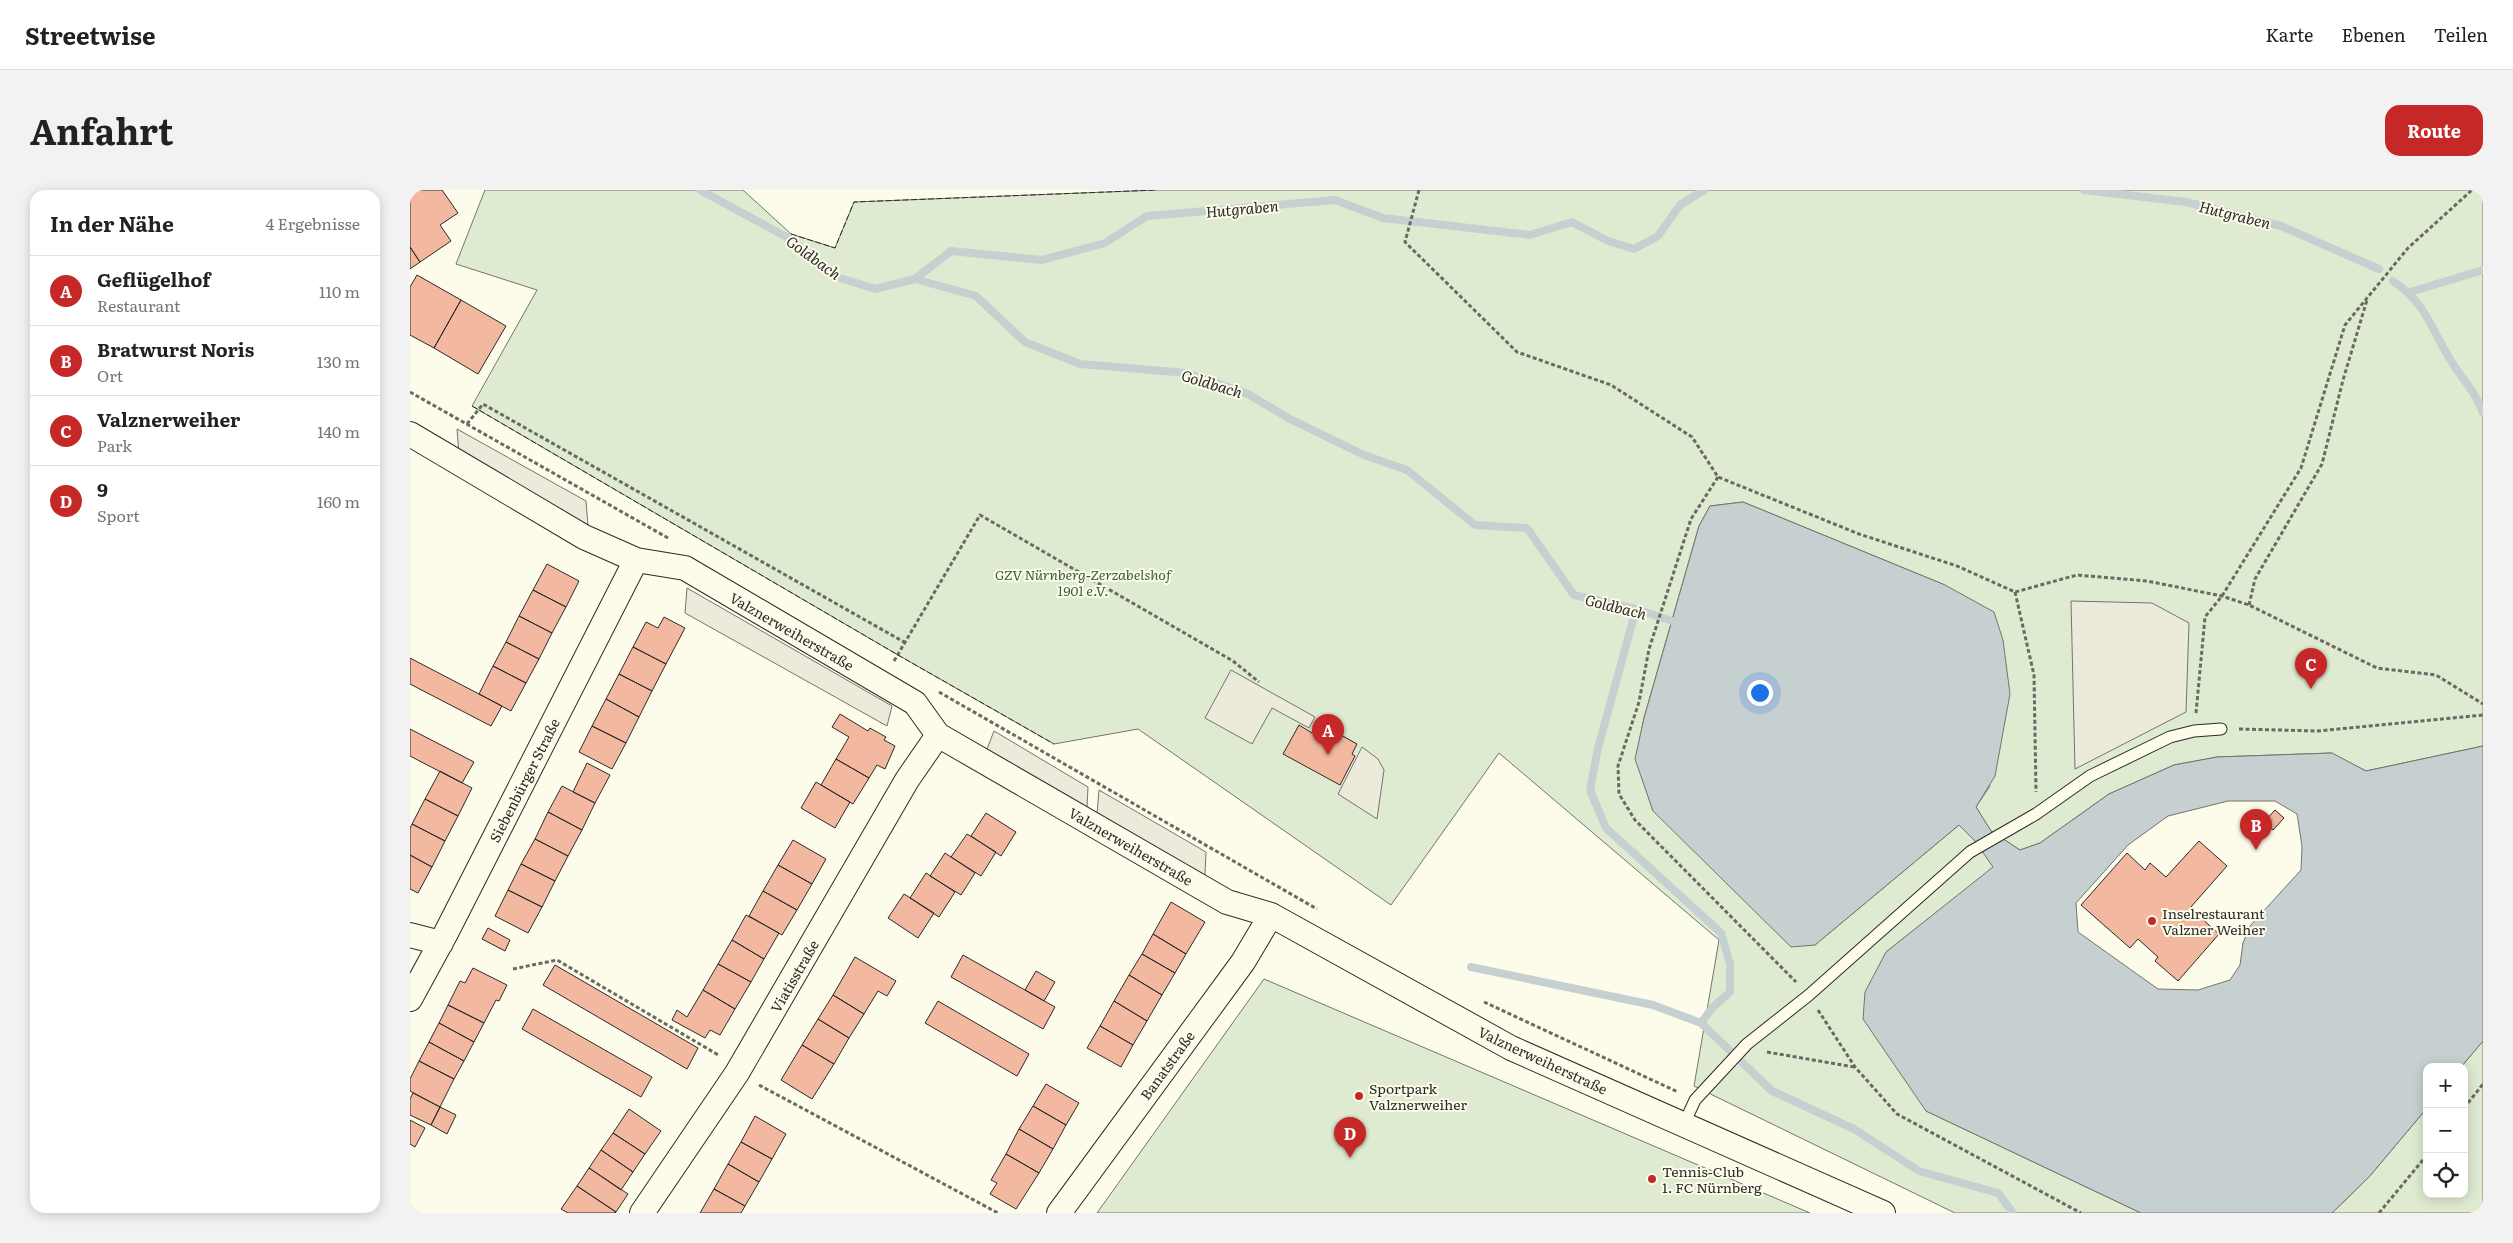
<!DOCTYPE html>
<html lang="de">
<meta charset="utf-8">
<style>
body{margin:0;font-family:Literata,serif;background:#f2f2f2;color:#222}
.controls{position:absolute;right:15px;bottom:15px;display:grid;overflow:hidden;border-radius:10px;box-shadow:0 2px 12px #0003}
.controls button{width:45px;height:45px;display:grid;place-items:center;padding:0;border:0;border-bottom:1px solid #e0e0e0;background:#fff;color:#222;font:25px sans-serif}
.you{position:absolute;left:1349px;top:502px;width:18px;height:18px;margin:-12px;border:4px solid #fff;border-radius:50%;background:#1a73e8;box-shadow:0 0 0 8px #1a73e833}
.badge{display:grid;place-items:center;width:32px;height:32px;border-radius:50%;background:#c62828;color:#fff;font-size:16px;font-weight:700}
.pin{position:absolute;translate:-50% -41px;filter:drop-shadow(0 1px 2px #0008)}
.pin::after{content:'';position:absolute;top:26px;width:18px;height:15px;background:inherit;clip-path:polygon(0 0,100% 0,50% 100%)}
.list{margin:0;padding:0;list-style:none}
h2{display:flex;justify-content:space-between;align-items:center;height:65px;margin:0;padding:0 20px;font-size:21px}
h2 small{font-size:16px;font-weight:400;color:#767676}
.list li{display:grid;grid-template-columns:32px 1fr auto;gap:15px;align-items:center;box-sizing:border-box;height:70px;padding:0 20px;border-top:1px solid #e0e0e0}
.list b{display:block;font-size:19px;white-space:nowrap}
.list p{margin:0;font-size:16px;white-space:nowrap;color:#767676}
.list em{font-size:16px;font-style:normal;color:#767676}
.icon{flex:none;width:28px;height:28px;fill:none;stroke:currentColor;stroke-width:2;stroke-linecap:round;stroke-linejoin:round}
.map{position:relative;flex:none;width:2073px;height:1023px;overflow:hidden;border-radius:15px}
header{display:flex;align-items:center;gap:30px;box-sizing:border-box;height:70px;padding:0 25px;background:#fff;border-bottom:1px solid #e0e0e0}
header strong{font-size:24px}
nav{display:flex;gap:28px;margin-inline-start:auto;font-size:18px}
.intro{display:flex;align-items:center;justify-content:space-between;box-sizing:border-box;height:120px;padding:0 30px}
h1{margin:0;font-size:35px}
.button{padding:12px 22px;border-radius:15px;background:#c62828;color:#fff;font-size:18px;font-weight:700}
main{display:flex;gap:30px;padding:0 30px}
aside{flex:1;background:#fff;border-radius:15px;box-shadow:0 2px 12px #0003}
.map>svg:first-child{display:block}
.green{fill:#deebd1;stroke:#74746e}
.parking{fill:#eceadb;stroke:#74746e}
.water{fill:#c7d0d0;stroke:#74746e;fill-rule:evenodd}
.lines{fill:none;stroke-linecap:round;stroke-linejoin:round}
.stream{stroke:#c7d0d0;stroke-width:8}
.building{fill:#f2b8a0;stroke:#2b2b2b}
.lane-casing{stroke:#2b2b2b;stroke-width:13}
.street-casing{stroke:#2b2b2b;stroke-width:26}
.path{stroke:#6a6964;stroke-width:3;stroke-dasharray:4 2.5;stroke-linecap:butt}
.lane{stroke:#fdfbea;stroke-width:11}
.street{stroke:#fdfbea;stroke-width:24}
.fence{stroke:#2b2b2b;stroke-width:1;stroke-dasharray:6 2.5;stroke-linecap:butt}
.poi-dot{fill:#c62828;stroke:#fdfbea;stroke-width:2}
.labels{text-anchor:middle;dominant-baseline:central;stroke-width:4;stroke-linejoin:round;paint-order:stroke}
.park-label{font-size:14px;font-style:italic;fill:#34623c;stroke:#fdfbea}
.street-label{font-size:14px;fill:#2b2b2b;stroke:#fdfbea}
.poi-label{font-size:14px;fill:#2b2b2b;stroke:#fdfbea;text-anchor:start}
.water-label{font-size:15px;font-style:italic;fill:#2b2b2b;stroke:#fdfbea}
</style>
<header>
<strong>Streetwise</strong>
<nav><a>Karte</a><a>Ebenen</a><a>Teilen</a></nav>
</header>
<div class="intro"><h1>Anfahrt</h1><a class="button">Route</a></div>
<main>
<aside>
<h2>In der Nähe<small>4 Ergebnisse</small></h2>
<ul class="list">
<li><span class="badge">A</span><div><b>Geflügelhof</b><p>Restaurant</p></div><em>110 m</em></li>
<li><span class="badge">B</span><div><b>Bratwurst Noris</b><p>Ort</p></div><em>130 m</em></li>
<li><span class="badge">C</span><div><b>Valznerweiher</b><p>Park</p></div><em>140 m</em></li>
<li><span class="badge">D</span><div><b>9</b><p>Sport</p></div><em>160 m</em></li>
</ul>
</aside>
<div class="map">
<svg width="2073" height="1023" viewBox="0 0 2073 1023">
<rect width="100%" height="100%" fill="#fdfbea"/>
<path class="green" d="M75 0H333L381 44 425 58 444 12 747 0H2073V556L1956 581 1921 563 1807 567 1764 575 1699 604 1630 653 1610 660 1581 641 1566 617 1580 596 1535 395 1333 312 1300 316 1289 336 1234 528 1226 569 1243 621 1405 755 1549 635 1565 651 1584 677 1476 762 1516 921 1731 1023H1545L1284 896 1309 750 1089 563 981 715 728 539 644 554 488 465 62 216 127 100 46 74Z
M854 789 1400 1023H687Z
M2073 851V1023H1922L1959 987 2017 918V1004H2054V877H2051Z"/>
<path class="parking" d="M47 239 176 311 178 336 49 264Z
M277 398 482 516 477 536 275 423Z
M1661 411 1742 413 1779 433 1776 522 1665 579Z
M821 480 905 527 899 538 862 518 842 554 795 528Z
M584 541 678 597 677 617 577 559Z
M952 557 968 569 974 580 967 629 928 604Z
M689 600 796 662 795 685 687 624Z"/>
<path class="water" d="M1333 312 1535 395 1584 422 1593 450 1600 504 1585 586 1566 617 1581 641 1610 660 1630 653 1699 604 1764 575 1807 567 1922 563 1956 581 2073 556V851L2051 877H2017V918L1959 987 1922 1023H1731L1516 921 1453 829 1455 802 1476 762 1583 677 1565 651 1549 635 1405 755 1381 757 1243 621 1225 569 1234 528 1289 336 1300 316ZM1818 611H1865L1887 624 1892 656 1891 680 1840 736 1833 753 1830 775 1820 790 1788 800 1748 799 1668 742 1666 713 1718 655 1758 626Z"/>
<g class="lines">
<path class="stream" d="M290 0 382 50 427 87 465 99 505 89 566 106 615 152 670 174 777 183 838 204 878 228 954 265 997 280 1065 335 1117 338 1164 405 1226 419 1262 431
M1674 0 1776 12 1871 36 1969 79
M505 89 541 61 632 70 695 53 737 26 925 10 973 28 1120 45 1162 32 1198 51 1224 59 1248 46 1270 15 1294 0
M1983 91C2018 115 2021 140 2043 174 2055 193 2065 201 2073 223
M2000 102 2073 80
M1226 419 1188 558 1180 600 1196 638 1311 743 1320 774V802L1302 818 1291 833
M1061 777 1243 815 1291 833 1362 901 1444 939 1509 981 1588 1003 1603 1023"/>
</g>
<path class="building" d="M0 0H32L48 23 30 35 41 51 10 72 0 57Z
M0 57 10 72 0 79Z
M7 85 51 110 24 158 0 145V97Z
M51 110 96 136 68 184 24 158Z
M137 374 169 391 156 417 123 400Z
M123 400 156 417 142 443 109 426Z
M109 426 142 443 129 469 96 452Z
M254 427 275 438 256 474 223 457 236 432 248 438Z
M96 452 129 469 116 493 83 476Z
M223 457 256 474 242 501 209 484Z
M0 468 92 516 81 536 0 494Z
M83 476 116 493 101 521 69 504Z
M209 484 242 501 229 527 196 509Z
M196 509 229 527 216 553 182 536Z
M430 524 458 541 460 538 476 547 474 550 485 556 475 579 467 575 459 588 426 569 439 547 422 537Z
M908 532 947 554 942 564 945 566 930 595 873 564 889 535 902 543Z
M182 536 216 553 202 579 169 562Z
M0 539 64 572 52 593 0 566Z
M426 569 459 588 443 614 411 595Z
M177 573 200 585 185 613 163 602Z
M30 581 62 598 48 626 15 609Z
M406 592 440 612 425 638 391 618Z
M152 596 185 613 172 640 138 622Z
M15 609 48 626 35 651 2 634Z
M1865 620 1874 628 1863 640 1854 632Z
M138 622 172 640 158 666 125 649Z
M576 623 606 642 591 666 561 646Z
M2 634 35 651 22 677 0 665V638Z
M557 644 586 662 571 686 541 667Z
M125 649 158 666 145 691 111 674Z
M383 650 416 669 402 694 368 675Z
M1789 651 1817 676 1780 718 1809 744 1768 791 1745 771 1748 767 1728 749 1720 758 1671 715 1717 663 1735 680 1740 673 1756 687Z
M535 663 565 683 551 705 520 686Z
M0 665 22 677 8 703 0 699Z
M111 674 145 691 132 717 98 700Z
M368 675 402 694 387 720 353 701Z
M516 683 545 702 529 727 500 708Z
M98 700 132 717 118 743 85 726Z
M353 701 387 720 372 745 339 726Z
M494 704 524 723 508 748 478 728Z
M761 712 795 732 776 764 743 744Z
M336 725 369 743 354 769 322 750Z
M78 738 100 750 95 761 72 749Z
M743 744 776 764 765 783 732 764Z
M322 750 354 769 341 792 308 774Z
M732 764 765 783 752 805 719 785Z
M553 765 645 817 633 839 541 787Z
M445 767 486 791 477 806 468 801 454 824 423 805Z
M308 774 341 792 325 819 293 800Z
M145 775 288 858 277 879 133 795Z
M63 778 97 795 89 811 86 810 74 833 38 815 50 791 55 793Z
M626 781 645 792 634 811 615 800Z
M719 785 752 805 737 831 704 811Z
M293 800 325 819 310 845 300 840 295 848 262 830 267 820 277 827Z
M423 805 454 824 439 848 408 829Z
M528 811 619 864 607 886 515 833Z
M704 811 737 831 723 855 690 836Z
M38 815 74 833 64 852 29 833Z
M123 819 242 887 231 907 112 839Z
M408 829 439 848 424 874 392 855Z
M29 833 64 852 54 871 19 852Z
M690 836 723 855 711 877 677 858Z
M19 852 54 871 44 889 9 871Z
M392 855 424 874 402 909 371 890Z
M9 871 44 889 30 917 0 901V889Z
M636 894 669 913 656 935 623 916Z
M3 903 30 917 21 935 0 925V909Z
M623 916 656 935 643 959 609 939Z
M30 917 46 925 37 944 21 935Z
M219 919 251 941 235 964 203 943Z
M345 926 376 944 362 969 331 952Z
M0 930 15 938 5 957 0 954Z
M609 939 643 959 629 983 596 964Z
M203 943 235 964 223 982 191 960Z
M331 952 362 969 349 992 318 974Z
M191 960 223 982 211 1000 179 978Z
M596 964 629 983 606 1019 580 1004 587 993 581 990Z
M318 974 349 992 335 1016 304 999Z
M179 978 218 1004 206 1022 167 996Z
M167 996 206 1022 205 1023H158L151 1019Z
M304 999 335 1016 331 1023H290Z"/>
<g class="lines">
<defs>
<path id="lane" d="M1274 934 1285 910 1337 854 1399 805 1560 662 1626 624 1680 586 1760 547 1784 541 1811 539"/>
<path id="street" d="M0 244 174 347 226 370 275 378 505 513 528 545 817 712 861 725 1101 858 1473 1023
M0 745 31 753
M0 809 36 743 226 370
M232 1023 327 883 497 590 528 545
M649 1023 833 772 861 725"/>
</defs>
<use href="#lane" class="lane-casing"/>
<use href="#street" class="street-casing"/>
<path class="path" d="M1009 0 995 52 1107 162 1201 195 1282 247 1308 287 1449 344 1547 376 1605 402 1667 385 1737 391 1812 406 1839 415 1967 478 2026 485 2073 514
M0 202 258 348
M57 234 73 214 494 452
M1308 287 1281 329 1239 459 1229 512 1208 576 1209 604 1225 630 1386 792
M1605 402 1624 485 1626 602
M1839 415 1845 389 1912 274 1933 190 1957 110
M484 471 570 325 823 471 849 492
M529 502 907 719
M1786 523 1795 427 1812 406 1891 278 1935 135 1998 58 2062 0
M1829 539 1908 541 2073 525
M103 779 147 770 310 866
M1074 812 1268 902
M1408 820 1445 877 1487 924 1671 1023
M1357 862 1444 877
M349 895 588 1023
M2054 918 2073 894
M1969 1023 2017 965"/>
<use href="#lane" class="lane"/>
<use href="#street" class="street"/>
<path class="fence" d="M381 44 425 58 444 12 747 0
M62 216 488 465 644 554"/>
</g>
<g class="poi-dot">
<circle cx="1742" cy="731" r="5"/>
<circle cx="949" cy="906" r="5"/>
<circle cx="1242" cy="989" r="5"/>
</g>
<g class="labels">
<g class="park-label">
<text x="673" y="384">GZV Nürnberg-Zerzabelshof<tspan x="673" dy="16">1901 e.V.</tspan></text>
</g>
<g class="street-label">
<text transform="translate(382 441) rotate(30)">Valznerweiherstraße</text>
<text transform="translate(114 590) rotate(-63)">Siebenbürger Straße</text>
<text transform="translate(721 656) rotate(30)">Valznerweiherstraße</text>
<text transform="translate(384 786) rotate(-60)">Viatisstraße</text>
<text transform="translate(1133 870) rotate(25)">Valznerweiherstraße</text>
<text transform="translate(757 875) rotate(-54)">Banatstraße</text>
</g>
<g class="poi-label">
<text x="1752" y="723">Inselrestaurant<tspan x="1752" dy="16">Valzner Weiher</tspan></text>
<text x="959" y="898">Sportpark<tspan x="959" dy="16">Valznerweiher</tspan></text>
<text x="1252" y="981">Tennis-Club<tspan x="1252" dy="16">1. FC Nürnberg</tspan></text>
</g>
<g class="water-label">
<text transform="translate(832 18) rotate(-5)">Hutgraben</text>
<text transform="translate(1825 24) rotate(14)">Hutgraben</text>
<text transform="translate(404 67) rotate(36)">Goldbach</text>
<text transform="translate(802 193) rotate(17)">Goldbach</text>
<text transform="translate(1206 416) rotate(14)">Goldbach</text>
</g>
</g>
</svg>
<div class="controls">
<button>+</button>
<button>−</button>
<button><svg class="icon" aria-label="locate" viewBox="0 0 24 24"><circle cx="12" cy="12" r="6"/><path d="M12 2v4M12 18v4M2 12h4M18 12h4"/></svg></button>
</div>
<div class="you"></div>
<div class="pin badge" style="left:918px;top:565px">A</div>
<div class="pin badge" style="left:1846px;top:660px">B</div>
<div class="pin badge" style="left:1901px;top:499px">C</div>
<div class="pin badge" style="left:940px;top:968px">D</div>
</div>
</main>
